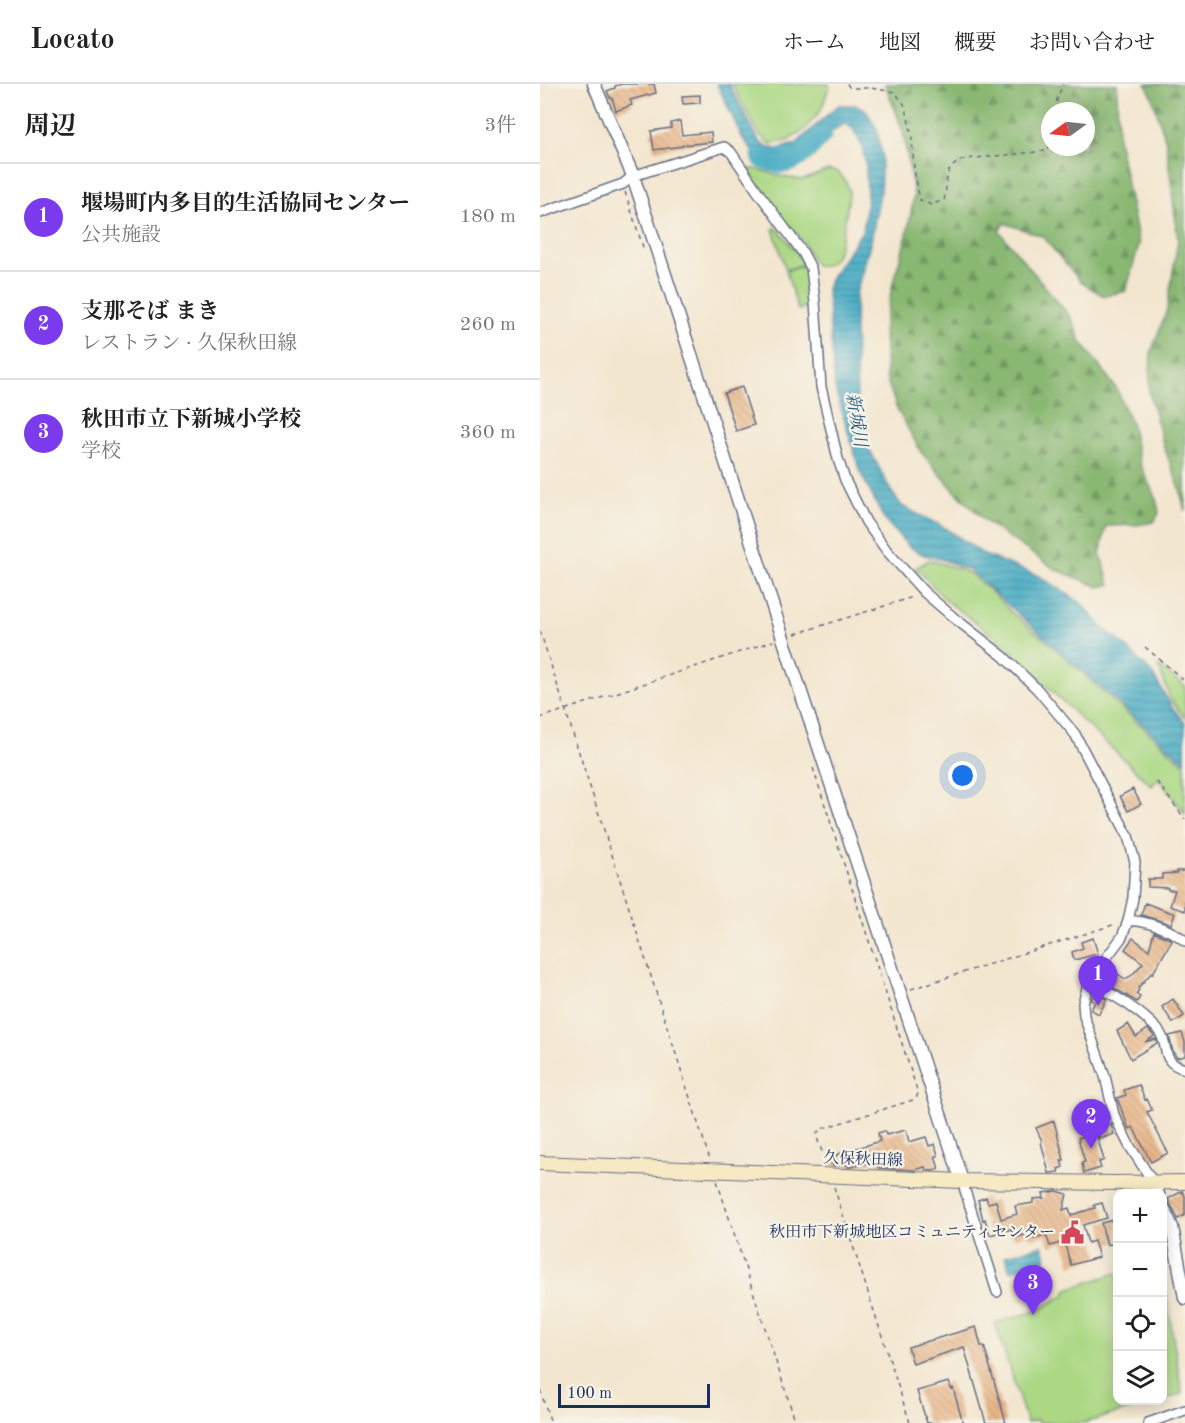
<!DOCTYPE html>
<html lang="ja">
<meta charset="utf-8">
<style>
body{margin:0;font-family:"Old Standard TT","Noto Serif JP",serif;background:#f2f2f2;color:#222}
.controls{position:absolute;right:18px;bottom:18px;display:grid;overflow:hidden;border-radius:12px;box-shadow:0 3px 15px #0003}
.controls button{width:54px;height:54px;display:grid;place-items:center;padding:0;border:0;border-bottom:2px solid #e0e0e0;background:#fff;color:#222;font:30px sans-serif}
.compass{position:absolute;left:501px;top:18px;width:54px;height:54px;border-radius:50%;background:#fff;box-shadow:0 3px 15px #0003;rotate:255deg}
.scale{position:absolute;left:18px;bottom:15px;width:152px;box-sizing:border-box;padding-left:6px;border:3px solid #1b2f5e;border-top:0;font-size:16px;line-height:21px;white-space:nowrap;color:#1b2f5e;-webkit-text-stroke:4px #f7f3e8;paint-order:stroke}
.you{position:absolute;left:423px;top:692px;width:21px;height:21px;margin:-15px;border:4px solid #fff;border-radius:50%;background:#1a73e8;box-shadow:0 0 0 9px #1a73e833}
.badge{display:grid;place-items:center;width:39px;height:39px;border-radius:50%;background:#7c3aed;color:#fff;font-size:20px;font-weight:700}
.pin{position:absolute;translate:-50% -50px;filter:drop-shadow(0 2px 3px #0008)}
.pin::after{content:'';position:absolute;top:32px;width:21px;height:18px;background:inherit;clip-path:polygon(0 0,100% 0,50% 100%)}
.list{margin:0;padding:0;list-style:none}
h2{display:flex;justify-content:space-between;align-items:center;height:78px;margin:0;padding:0 24px;font-size:26px}
h2 small{font-size:20px;font-weight:400;color:#767676}
.list li{display:grid;grid-template-columns:39px 1fr auto;gap:18px;align-items:center;box-sizing:border-box;height:108px;padding:0 24px;border-top:2px solid #e0e0e0}
.list b{display:block;font-size:22px;white-space:nowrap}
.list p{margin:0;font-size:20px;white-space:nowrap;color:#767676}
.list em{font-size:20px;font-style:normal;color:#767676}
.icon{flex:none;width:33px;height:33px;fill:none;stroke:currentColor;stroke-width:2;stroke-linecap:round;stroke-linejoin:round}
.map{position:relative;flex:none;width:645px;height:1339px;overflow:hidden}
header{display:flex;align-items:center;gap:36px;box-sizing:border-box;height:84px;padding:0 30px;background:#fff;border-bottom:2px solid #e0e0e0}
header strong{font-size:28px}
nav{display:flex;gap:33px;margin-inline-start:auto;font-size:21px}
main{display:flex}
aside{flex:1;background:#fff}
.map>svg:first-child{display:block}
.green{fill:#acd884;stroke:#648471;stroke-width:1.5}
.forest{fill:url(#forest-firs);stroke:#527468;stroke-width:1.5;fill-rule:evenodd}
.water{fill:url(#water-rules);stroke:#2f6c90;stroke-width:1.5}
.lines{fill:none;stroke-linecap:round;stroke-linejoin:round}
.stream{stroke:#43aac3;stroke-width:3}
.river{stroke:#43aac3;stroke-width:18}
.building{fill:url(#building-back-hatch)}
.minor-casing{stroke:#676f86;stroke-width:12}
.tertiary-casing{stroke:#676f86;stroke-width:15}
.secondary-casing{stroke:#676f86;stroke-width:16}
.path{stroke:#676f86;stroke-width:1.5;stroke-dasharray:4.5 4.5;stroke-linecap:butt}
.minor{stroke:#fff;stroke-width:9}
.tertiary{stroke:#fff;stroke-width:12}
.secondary{stroke:#f6e9c3;stroke-width:14}
.labels{text-anchor:middle;dominant-baseline:central;stroke-width:4.5;stroke-linejoin:round;paint-order:stroke}
.street-label{font-size:16px;fill:#1b2f5e;stroke:#f7f3e8}
.poi-label{font-size:16px;fill:#1b2f5e;stroke:#f7f3e8;text-anchor:end}
.water-label{font-size:18px;font-style:italic;fill:#295a81;stroke:#f7f3e8}
</style>
<header>
<strong>Locato</strong>
<nav><a>ホーム</a><a>地図</a><a>概要</a><a>お問い合わせ</a></nav>
</header>
<main>
<aside>
<h2>周辺<small>3件</small></h2>
<ul class="list">
<li><span class="badge">1</span><div><b>堰場町内多目的生活協同センター</b><p>公共施設</p></div><em>180 m</em></li>
<li><span class="badge">2</span><div><b>支那そば まき</b><p>レストラン · 久保秋田線</p></div><em>260 m</em></li>
<li><span class="badge">3</span><div><b>秋田市立下新城小学校</b><p>学校</p></div><em>360 m</em></li>
</ul>
</aside>
<div class="map">
<svg width="645" height="1339" viewBox="0 0 645 1339">
<defs>
<pattern id="forest-firs" width="22" height="20" patternUnits="userSpaceOnUse" patternTransform="scale(1.5)"><rect width="22" height="20" fill="#89b872"/><path d="M5 1l3.5 6h-7zM16 11l3.5 6h-7z" fill="#6f9661"/></pattern>
<pattern id="water-rules" width="6" height="5" patternUnits="userSpaceOnUse" patternTransform="scale(1.5)"><rect width="6" height="5" fill="#43aac3"/><path d="M0 2.5h6" fill="none" stroke="#378ba2"/></pattern>
<pattern id="building-back-hatch" width="6" height="6" patternUnits="userSpaceOnUse" patternTransform="scale(1.5)"><rect width="6" height="6" fill="#e8b689"/><path d="M-1 5l2 2M0 0l6 6M5-1l2 2" fill="none" stroke="#c69d79"/></pattern>
</defs>
<rect width="100%" height="100%" fill="#f7f3e8"/>
<filter id="ink" filterUnits="userSpaceOnUse"><feTurbulence type="fractalNoise" baseFrequency=".0167" numOctaves="2"/><feDisplacementMap in="SourceGraphic" scale="12" xChannelSelector="R" yChannelSelector="G"/><feConvolveMatrix kernelMatrix="1 2 1 2 8 2 1 2 1" color-interpolation-filters="sRGB"/></filter>
<filter id="wash" filterUnits="userSpaceOnUse"><feTurbulence type="fractalNoise" baseFrequency=".008" numOctaves="4" result="noise"/><feDisplacementMap in="SourceGraphic" scale="24" xChannelSelector="R" yChannelSelector="G"/><feGaussianBlur stdDeviation="1.35" result="paint"/><feColorMatrix in="noise" values="0 0 0 0 0 0 0 0 0 0 0 0 0 0 0 0 0 1.4 0 .05"/><feComposite in="paint" operator="in"/></filter>
<g filter="url(#wash)">
<rect width="100%" height="100%" fill="#f3e6cf"/>
<path class="green" d="M192 0H289V3L281 26 264 46 247 57 230 60 219 50Z
M209 85H216L244 93 263 96 288 86 298 88C303 94 309 100 309 108 309 117 300 166 296 172 292 180 283 182 276 182 271 174 267 165 262 157 250 140 210 103 209 85Z
M237 144 260 173 263 180 246 186 233 145Z
M265 181 267 187 270 221 258 226 246 187Z
M389 476 420 485 430 490 453 509 471 528 506 557 645 681V730L619 694 612 702 546 640 463 559 407 517 376 484Z
M618 582 645 602V634L631 616Z
M577 1189 578 1316 619 1317 543 1339H498L497 1336 487 1339 455 1239 499 1226 525 1211 527 1205Z
M623 1190 642 1310 623 1316 622 1315Z"/>
<path class="forest" d="M345 0H577L578 55 599 160 586 207 564 212 542 199 502 152 464 139 459 147 531 234 541 258 576 304 591 339 600 380 616 415 619 429 614 438 596 441 566 442 560 470 570 501 559 503 515 485 446 438 414 406 381 368 357 325 346 293 344 243 353 199 367 151 374 111 363 47ZM510 27H546V63H510Z
M606 0H645V427L640 405 624 363 609 308 611 268 627 226 638 156 626 58 612 12Z"/>
<path class="water" d="M177 0H189L219 57 228 64 238 65 257 59 288 30 299 21H316L325 25 337 45 342 71 340 110 331 157 316 210 315 242 317 318 328 362 351 407 362 422 407 445 445 471 499 492 540 518 562 543 582 559 612 589 632 623 645 639V678L429 486 404 476 384 471 369 463 344 435 320 388 295 304 287 205 290 195 323 146 327 116 326 83 322 62 313 45 306 40 300 42 254 76 236 82 219 75 202 53Z
M502 1161 507 1175 470 1187 465 1172Z"/>
<g class="lines">
<path class="stream" d="M0 1335 1 1339"/>
<path class="river" d="M220 73C223 77 227 78 232 79 255 86 269 65 283 51"/>
</g>
<g id="blocks">
<path class="building" d="M82 0H114L116 9 90 16 92 21 76 27 72 14H70L67 7 75 4V2Z
M160 11V19L143 20 142 12Z
M140 37 142 51 171 48 172 58 143 61V62L114 66 111 47 131 44V39Z
M202 303 214 341 196 347 184 309Z
M593 705 601 720 588 727 580 712Z
M637 787H645V827L630 822 635 806H628V804L608 803V795H622V790L637 789Z
M605 819 635 830 631 840 601 831Z
M614 848 632 856 613 889 612 888 598 904 599 906 596 910 600 913 597 918 561 896 562 894 566 897 574 887 585 895 591 892 603 879 585 865 593 854 609 866Z
M553 854 558 870 534 876 532 868 543 864 541 858Z
M555 908 567 915 559 930 551 926 555 918 551 916Z
M633 915 644 932 633 939 622 923Z
M588 940 596 953 608 945 614 952 605 958 616 955 617 959 591 975 577 947Z
M642 949 645 958V972L637 974 633 968 629 952Z
M599 1001 605 1016 607 1015 612 1026 607 1028 628 1069 611 1078 593 1043 589 1045 577 1014 586 1011 584 1006Z
M514 1037 524 1076H521L523 1083 518 1085 519 1088 509 1089 501 1058 502 1057 496 1044Z
M571 1041 574 1050 560 1055 557 1045Z
M366 1046 369 1058 386 1053 389 1062 395 1060 398 1072H395L399 1085 392 1087 386 1086 385 1083 375 1086 339 1084 336 1077 311 1083H308L307 1080 293 1082 290 1073 340 1057 338 1049 345 1047 346 1051Z
M556 1049 564 1076 559 1078 561 1084 544 1089 542 1079 545 1078 538 1054Z
M517 1107 527 1110 523 1126 529 1124 531 1131 555 1124 554 1121 562 1119 567 1134 543 1141 548 1159 554 1157 559 1173 531 1181 524 1158 510 1162 506 1151 489 1155 488 1150 474 1154 471 1145 450 1151 445 1135 443 1136 438 1116 446 1113 448 1119 456 1117 461 1135 477 1130 475 1122 493 1119V1115L504 1114 503 1109Z
M642 1107 645 1112V1131L638 1135 628 1115Z
M578 1135V1158L567 1161 561 1139Z
M500 1190 502 1199 479 1206 477 1197Z
M436 1243 441 1262H444L466 1339H446L424 1263 373 1280 368 1263Z
M409 1298 411 1305 413 1304 423 1339H387L377 1307Z"/>
</g>
</g>
<g filter="url(#ink)">
<use href="#blocks" fill-opacity="0" stroke="#676f86" stroke-width="1.5"/>
<g class="lines">
<defs>
<path id="minor" d="M0 129 83 100 93 92 184 63 191 68 218 108 263 169 271 184 275 218 281 303 298 375 305 396 326 438 347 467 384 508 413 533 463 572 497 605 535 650 588 752 595 778 593 814 588 837 582 853 549 897 543 919 544 932 565 992 574 1031 589 1061 613 1098
M588 837C602 835 635 847 645 857
M549 897C573 911 599 925 618 946 631 961 618 978 645 985
M422 1097 457 1208
M608 1339 645 1326"/>
<path id="tertiary" d="M54 0 93 92 243 554 422 1097
M613 1098 618 1110
M622 1121 632 1143 645 1214"/>
<path id="secondary" d="M0 1079 422 1097 575 1099 645 1098"/>
</defs>
<use href="#minor" class="minor-casing"/>
<use href="#tertiary" class="tertiary-casing"/>
<use href="#secondary" class="secondary-casing"/>
<path class="path" d="M307 0 310 4H330L355 8 366 23 372 55 374 85 380 116 391 121 404 116C409 96 401 84 425 75L506 67 510 62
M516 27 517 15 523 0
M85 108 104 166
M0 547 169 1073
M255 550 373 513
M605 563 645 597
M0 634 233 557
M273 684 378 1009 376 1015 281 1045 277 1049 278 1057 286 1078
M617 698 645 735
M371 905 576 840
M177 1097 256 1339
M294 1103 370 1339
M0 1306 11 1339"/>
<use href="#minor" class="minor"/>
<use href="#tertiary" class="tertiary"/>
<use href="#secondary" class="secondary"/>
</g>
</g>
<defs>
<symbol id="civic-bare" viewBox="-9 -9 18 18"><path d="M-.6-6.5H3V-4.5H.6V-3L4-1V1h2V6H-6V1h2V-1L-.6-3ZM-1.2 2.5V6h2.4V2.5Z" fill="#d1495b" stroke="#f7f3e8" stroke-width="2.5" paint-order="stroke"/></symbol>
</defs>
<g fill-rule="evenodd">
<use href="#civic-bare" x="516" y="1132" width="33" height="33"/>
</g>
<g class="labels">
<g class="street-label">
<text transform="translate(323 1076) rotate(2)">久保秋田線</text>
</g>
<g class="poi-label">
<text x="515" y="1149">秋田市下新城地区コミュニティセンター</text>
</g>
<g class="water-label">
<text transform="translate(316 336) rotate(81)">新城川</text>
</g>
</g>
</svg>
<div class="controls">
<button>+</button>
<button>−</button>
<button><svg class="icon" aria-label="locate" viewBox="0 0 24 24"><circle cx="12" cy="12" r="6"/><path d="M12 2v4M12 18v4M2 12h4M18 12h4"/></svg></button>
<button><svg class="icon" aria-label="layers" viewBox="0 0 24 24"><path d="M12 4l9 5-9 5-9-5zM3 14l9 5 9-5"/></svg></button>
</div>
<svg class="compass" viewBox="-18 -18 36 36"><path d="M0-13l5 13h-10z" fill="#e53935"/><path d="M0 13l5-13h-10z" fill="#767676"/></svg>
<div class="scale">100 m</div>
<div class="you"></div>
<div class="pin badge" style="left:558px;top:922px">1</div>
<div class="pin badge" style="left:551px;top:1065px">2</div>
<div class="pin badge" style="left:493px;top:1231px">3</div>
</div>
</main>
